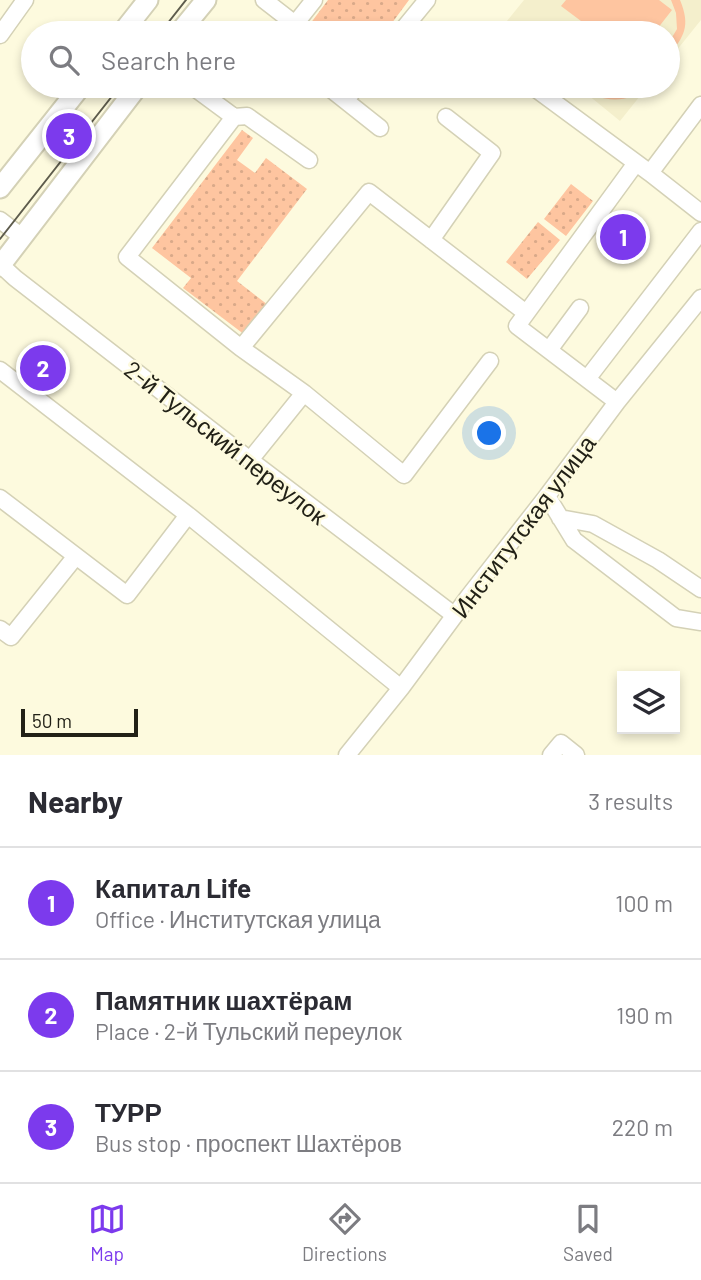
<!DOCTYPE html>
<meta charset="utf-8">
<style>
body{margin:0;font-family:Barlow,sans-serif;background:#f7f7f7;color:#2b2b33}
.controls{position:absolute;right:21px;bottom:21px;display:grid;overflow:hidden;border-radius:0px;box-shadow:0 4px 10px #0003}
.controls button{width:63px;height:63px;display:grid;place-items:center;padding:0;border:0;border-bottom:2px solid #e1e1e2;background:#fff;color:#2b2b33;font:35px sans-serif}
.scale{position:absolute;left:21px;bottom:18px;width:117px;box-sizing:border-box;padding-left:7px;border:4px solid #222117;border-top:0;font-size:19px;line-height:24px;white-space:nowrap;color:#222117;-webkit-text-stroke:5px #fdfade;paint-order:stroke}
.you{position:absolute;left:490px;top:434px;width:24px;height:24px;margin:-18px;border:5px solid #fff;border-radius:50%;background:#1a73e8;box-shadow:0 0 0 10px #1a73e833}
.badge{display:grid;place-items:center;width:46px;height:46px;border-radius:50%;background:#7c3aed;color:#fff;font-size:23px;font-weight:700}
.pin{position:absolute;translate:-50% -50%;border:4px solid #fff;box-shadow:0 2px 7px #0006}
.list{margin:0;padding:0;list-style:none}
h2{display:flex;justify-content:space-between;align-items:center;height:91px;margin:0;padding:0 28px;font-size:30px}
h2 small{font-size:23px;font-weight:400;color:#7c7c81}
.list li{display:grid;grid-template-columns:46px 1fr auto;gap:21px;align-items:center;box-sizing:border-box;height:112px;padding:0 28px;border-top:2px solid #e1e1e2}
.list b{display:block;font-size:26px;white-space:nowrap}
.list p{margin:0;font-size:23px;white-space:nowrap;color:#7c7c81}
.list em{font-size:23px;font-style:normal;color:#7c7c81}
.icon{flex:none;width:38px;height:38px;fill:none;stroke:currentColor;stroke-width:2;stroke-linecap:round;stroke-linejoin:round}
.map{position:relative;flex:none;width:701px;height:755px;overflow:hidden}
.search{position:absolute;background:#fff;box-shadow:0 4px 10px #0003;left:21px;right:21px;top:21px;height:77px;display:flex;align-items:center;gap:18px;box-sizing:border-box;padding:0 24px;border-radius:38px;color:#7c7c81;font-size:26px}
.sheet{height:427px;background:#fff}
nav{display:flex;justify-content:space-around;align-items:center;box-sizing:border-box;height:98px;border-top:2px solid #e1e1e2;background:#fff;font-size:19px;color:#7c7c81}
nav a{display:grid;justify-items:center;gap:4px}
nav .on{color:#7c3aed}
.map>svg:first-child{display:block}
.built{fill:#f4efcc}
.grass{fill:url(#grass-dots)}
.garden{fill:#fec5a0}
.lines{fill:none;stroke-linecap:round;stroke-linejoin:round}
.minor-casing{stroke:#d4d1b6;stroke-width:19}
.major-casing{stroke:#d4d1b6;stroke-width:23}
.minor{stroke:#fff;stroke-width:16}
.major{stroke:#fff;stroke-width:19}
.tram{stroke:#5e5c4d;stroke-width:2}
.labels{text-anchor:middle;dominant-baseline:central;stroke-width:5;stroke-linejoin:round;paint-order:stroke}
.street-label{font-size:24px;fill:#222117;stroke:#fdfade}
</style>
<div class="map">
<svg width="701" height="755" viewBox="0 0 701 755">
<defs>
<pattern id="grass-dots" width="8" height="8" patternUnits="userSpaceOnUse" patternTransform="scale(1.75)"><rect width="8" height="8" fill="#fec5a0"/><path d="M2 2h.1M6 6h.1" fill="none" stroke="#d9a989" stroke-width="1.8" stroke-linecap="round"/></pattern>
</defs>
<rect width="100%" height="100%" fill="#fdfade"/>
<path class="built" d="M524 0H701V20L668 61V33H510L502 27Z
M577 86H648L620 121Z"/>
<path class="grass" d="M328 0H409L386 31 388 33H314L307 28Z
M242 130 253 138 237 160 255 173 266 158 307 189 237 281 268 305 245 335 183 288 191 278 152 248Z
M571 184 593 201 566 236 544 219Z
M538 222 560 240 527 279 506 262Z"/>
<path class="garden" d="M566 0H659L672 10 654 33H597L561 6Z
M671 0H680C691 27 684 36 668 57V44L677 29 676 13Z
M579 86H592L612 91H620L634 86H646C629 106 597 102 579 86Z"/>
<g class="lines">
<defs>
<path id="minor" d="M264 0 295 24 314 0
M400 33 427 0
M0 35 25 0
M192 86 234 117 127 257 241 348 304 393 404 475 490 361
M327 86 380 128
M532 86 650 173 701 213
M346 100 357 86
M234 117 247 116 309 160
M650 173 701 105
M0 220 22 237
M431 240 492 153 446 117
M1 265 15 278 250 460 454 615
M241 348 369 192 526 313
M549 350 580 308
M0 370 188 515 401 688
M587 379 701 231
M617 402 517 326 636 163
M250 460 304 393
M547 496 574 540 676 618 701 622
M0 498 127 595 188 515
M560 518 593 524 658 560 701 589
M0 629 11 637 76 556
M347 755 401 688 469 596 547 496 617 402 701 298
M551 755 561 743 576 755"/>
<path id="major" d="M122 33 148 0
M179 33 206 0
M0 188 81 86
M0 266 138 86"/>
</defs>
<use href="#minor" class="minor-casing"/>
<use href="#major" class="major-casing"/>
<use href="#minor" class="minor"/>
<use href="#major" class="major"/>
<path class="tram" d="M160 33 186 0
M0 239 120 86"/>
</g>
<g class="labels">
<g class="street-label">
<text transform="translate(226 442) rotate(38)">2-й Тульский переулок</text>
<text transform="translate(523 526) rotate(-53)">Институтская улица</text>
</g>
</g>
</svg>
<div class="controls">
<button><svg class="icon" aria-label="layers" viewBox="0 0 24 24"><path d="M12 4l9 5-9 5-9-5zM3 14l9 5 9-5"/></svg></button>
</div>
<div class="scale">50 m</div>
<div class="you"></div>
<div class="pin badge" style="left:623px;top:237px">1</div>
<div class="pin badge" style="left:43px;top:368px">2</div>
<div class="pin badge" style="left:69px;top:136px">3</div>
<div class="search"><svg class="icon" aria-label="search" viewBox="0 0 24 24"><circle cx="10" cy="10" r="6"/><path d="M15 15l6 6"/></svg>Search here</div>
</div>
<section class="sheet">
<h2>Nearby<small>3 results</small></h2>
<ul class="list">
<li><span class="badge">1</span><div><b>Капитал Life</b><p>Office · Институтская улица</p></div><em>100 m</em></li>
<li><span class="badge">2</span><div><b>Памятник шахтёрам</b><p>Place · 2-й Тульский переулок</p></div><em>190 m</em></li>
<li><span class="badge">3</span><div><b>ТУРР</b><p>Bus stop · проспект Шахтёров</p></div><em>220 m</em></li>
</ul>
</section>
<nav>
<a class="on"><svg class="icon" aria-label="map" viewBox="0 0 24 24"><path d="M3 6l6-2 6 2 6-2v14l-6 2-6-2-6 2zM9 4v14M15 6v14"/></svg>Map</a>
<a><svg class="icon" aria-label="directions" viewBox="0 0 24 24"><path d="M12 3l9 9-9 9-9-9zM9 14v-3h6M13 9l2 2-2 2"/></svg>Directions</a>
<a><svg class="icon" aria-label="saved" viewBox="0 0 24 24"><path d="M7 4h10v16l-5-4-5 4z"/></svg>Saved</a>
</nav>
